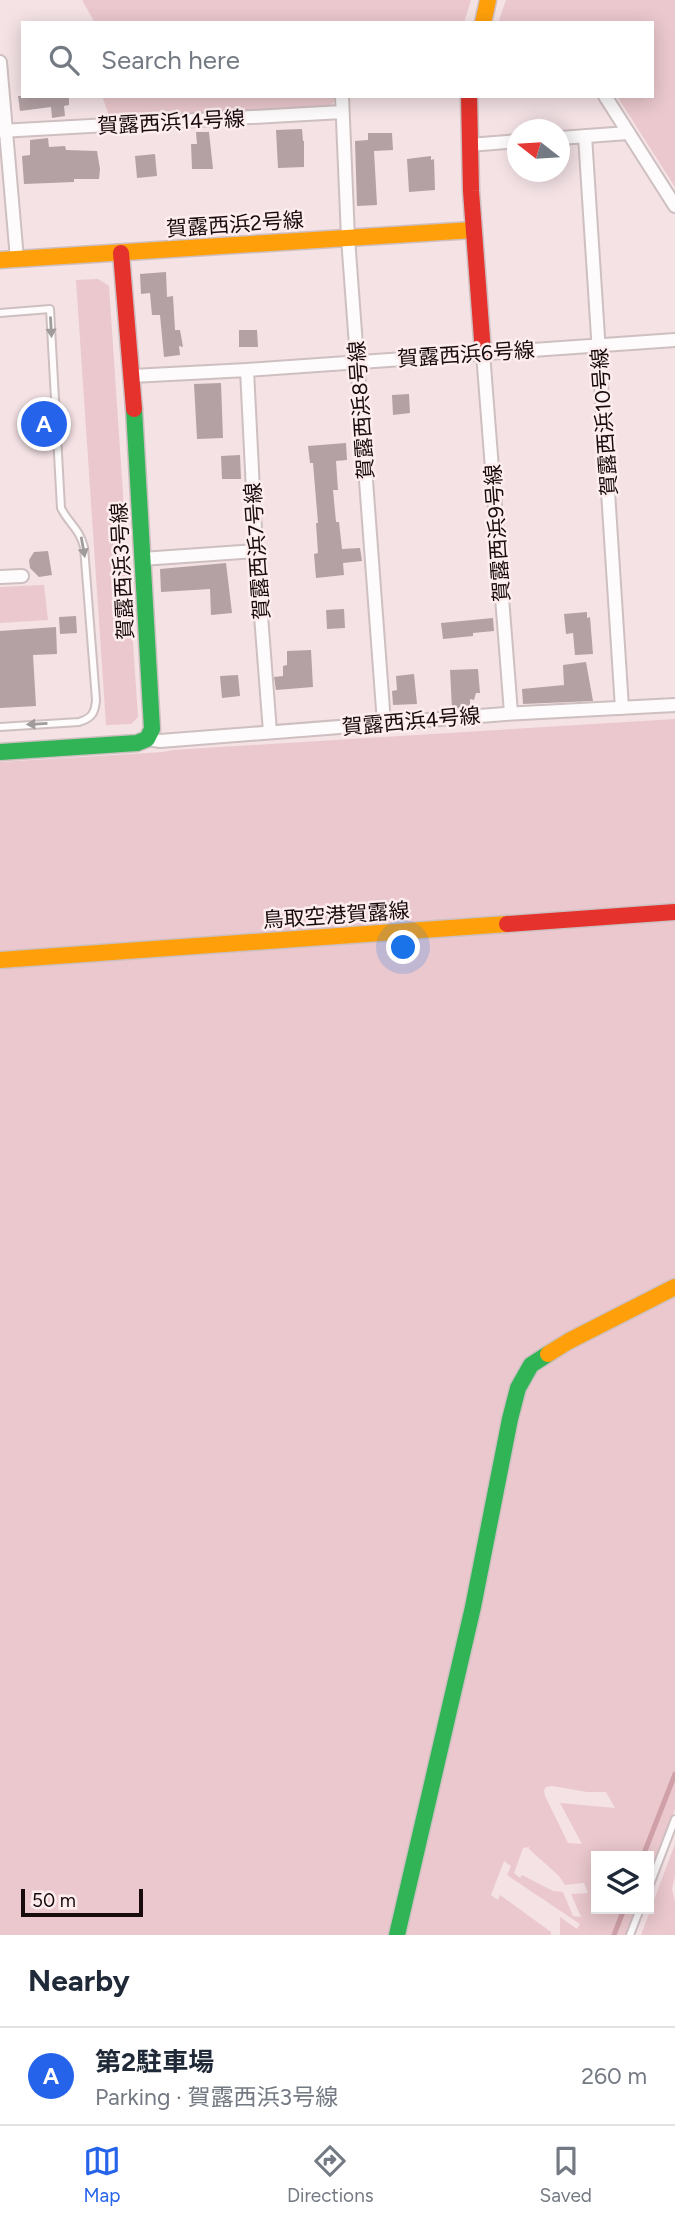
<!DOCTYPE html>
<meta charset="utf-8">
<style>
body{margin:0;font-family:Figtree,"Noto Sans JP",sans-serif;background:#f6f6f7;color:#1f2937}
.controls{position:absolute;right:21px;bottom:21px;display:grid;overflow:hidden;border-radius:0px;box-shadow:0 4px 18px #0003}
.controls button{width:63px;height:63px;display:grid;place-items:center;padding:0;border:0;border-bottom:2px solid #e0e1e3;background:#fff;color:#1f2937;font:35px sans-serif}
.compass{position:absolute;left:507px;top:119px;width:63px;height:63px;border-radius:50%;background:#fff;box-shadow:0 4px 18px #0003;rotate:287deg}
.scale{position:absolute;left:21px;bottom:18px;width:122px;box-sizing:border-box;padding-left:7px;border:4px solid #180b0d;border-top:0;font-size:19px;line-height:24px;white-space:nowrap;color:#180b0d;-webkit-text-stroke:5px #fdedef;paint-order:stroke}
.you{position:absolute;left:404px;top:948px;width:24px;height:24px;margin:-18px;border:5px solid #fff;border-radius:50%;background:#1a73e8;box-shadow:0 0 0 10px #1a73e833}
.badge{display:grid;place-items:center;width:46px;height:46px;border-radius:50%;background:#2563eb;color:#fff;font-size:23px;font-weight:700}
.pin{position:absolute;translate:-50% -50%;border:4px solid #fff;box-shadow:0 2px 7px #0006}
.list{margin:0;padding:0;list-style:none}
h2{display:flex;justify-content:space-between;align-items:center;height:91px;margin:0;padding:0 28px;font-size:30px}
h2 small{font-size:23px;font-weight:400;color:#747a83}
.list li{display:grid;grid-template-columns:46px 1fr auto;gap:21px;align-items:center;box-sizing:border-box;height:98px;padding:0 28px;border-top:2px solid #e0e1e3}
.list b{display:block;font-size:26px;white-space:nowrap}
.list p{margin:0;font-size:23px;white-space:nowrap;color:#747a83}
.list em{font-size:23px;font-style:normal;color:#747a83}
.icon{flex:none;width:38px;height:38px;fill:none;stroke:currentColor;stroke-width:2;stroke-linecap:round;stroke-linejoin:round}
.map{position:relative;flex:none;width:675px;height:1935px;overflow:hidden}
.search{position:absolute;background:#fff;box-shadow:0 4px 18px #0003;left:21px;right:21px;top:21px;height:77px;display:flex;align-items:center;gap:18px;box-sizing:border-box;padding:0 24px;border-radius:0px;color:#747a83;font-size:26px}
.sheet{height:189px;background:#fff}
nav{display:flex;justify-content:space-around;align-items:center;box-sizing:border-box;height:98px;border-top:2px solid #e0e1e3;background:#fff;font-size:19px;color:#747a83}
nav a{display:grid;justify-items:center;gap:4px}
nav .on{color:#2563eb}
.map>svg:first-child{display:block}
.green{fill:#eac8cd;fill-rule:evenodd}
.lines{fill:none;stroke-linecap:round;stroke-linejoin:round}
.stream{stroke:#cfa0a7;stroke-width:5}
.building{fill:#b3a1a4}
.lane-casing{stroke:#cebfc1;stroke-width:10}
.street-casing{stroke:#cebfc1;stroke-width:16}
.fast-casing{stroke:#cebfc1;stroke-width:19}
.slow-casing{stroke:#cebfc1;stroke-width:19}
.jam-casing{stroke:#cebfc1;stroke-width:19}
.lane{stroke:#fdfbfb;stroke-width:6}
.street{stroke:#fdfbfb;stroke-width:12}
.fast{stroke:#30b455;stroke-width:16}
.slow{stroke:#ff9f0a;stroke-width:16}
.jam{stroke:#e5322d;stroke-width:16}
.oneway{fill:#a19b9c}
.labels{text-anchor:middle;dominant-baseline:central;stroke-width:5;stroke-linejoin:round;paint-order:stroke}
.street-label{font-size:21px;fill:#180b0d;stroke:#fdedef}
</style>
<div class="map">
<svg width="675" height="1935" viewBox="0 0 675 1935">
<rect width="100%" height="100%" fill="#f4e2e5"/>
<path class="green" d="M82 0H471L464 23H95Z
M506 0H675V187L617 96H652V23H498Z
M102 96H335V101L325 110 110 118Z
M98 279 109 286 138 717 131 724 106 725 76 280Z
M44 585 48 620 0 623V587Z
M675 719V1279L528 1362 415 1817 392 1935H0V762L163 752 173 750Z
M675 1295V1809L649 1878V1856H596V1909H637L627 1935H560V1917L577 1929 580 1924 507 1875 511 1866 504 1861 491 1895 498 1900 500 1895 551 1932V1935H405L428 1822 525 1393 536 1372 556 1356ZM552 1786 587 1792H606L615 1808 560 1803 582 1844 568 1843 545 1796 544 1790 546 1787ZM529 1847V1849L559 1876 565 1885 584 1883 588 1893 571 1894 581 1917 573 1916 563 1892 553 1891 522 1875 520 1878 514 1873 523 1848Z
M675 1844V1876L672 1889 675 1902V1935H641Z"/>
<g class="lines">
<path class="stream" d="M643 1856 675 1774
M614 1935 624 1909"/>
</g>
<path class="building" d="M18 96H69V105L64 106 65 116 52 118 51 107 20 111Z
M302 129 303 141H304V167L278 168 276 130Z
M196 132H209L213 169H192L191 144H197Z
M368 133H392L393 150 374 151 377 205 357 206 355 141 368 140Z
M48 138 49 147 65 146 66 150 97 151 100 169 99 179H74V182L24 184 22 156 30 155V140Z
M155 154 157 176 137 178 135 156Z
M431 156V160L434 159 435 190 409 192 407 159Z
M166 272 167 297 173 296 175 330H180L183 347 179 346 180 355 164 357 160 315H152L150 293 141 294 140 274Z
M239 330H257L258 347H239Z
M221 383 223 438 197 439 194 384Z
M409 394 410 413 393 415 392 395Z
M346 443 347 460 336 461 338 490H333L336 522H339L342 549 360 548 362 561 343 563 344 575 316 578 314 554 318 553 316 523H318L313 463H310L308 446Z
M240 455 241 479H222L221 456Z
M48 551 52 575 39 577 30 568 29 560 34 552Z
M226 563 232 613 211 615 210 589 161 592 160 569Z
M344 609 345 628 327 629 326 610Z
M587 612V618L590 617 593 654 575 655 573 633 566 634 564 614Z
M76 616 77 633 60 634 59 617Z
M493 618 494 631 473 633V636L443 639 441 623Z
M56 627 57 654 33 655 36 706 0 708V631Z
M311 650 313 687 276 690 274 677 283 676V666L287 665V651Z
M586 662 593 701 523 704 522 689 564 685 563 665Z
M478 669 480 693H476L474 700 470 699V708L452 709 450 670Z
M414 674 417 704 393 705 392 691 397 690 396 676Z
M238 675 240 696 222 698 220 676Z"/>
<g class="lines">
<defs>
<path id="lane" d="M0 313 50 309 61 508C69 524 79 528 84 547L96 700C95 713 92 718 79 722L0 727
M649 1887 675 1819
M630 1935 640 1909"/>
<path id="street" d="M0 62 17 259
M342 96 348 238 384 723
M605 96 675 206
M0 131 342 112
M585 136 622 708
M560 138 628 133
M469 145 518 141
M483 353 511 713
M247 370 256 551 270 732
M132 376 247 370 675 340
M142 559 256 551
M0 577 22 576
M147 739 160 741 505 714 675 705"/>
<path id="fast" d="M0 752 137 743 147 739 152 729 134 409
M397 1935 473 1607 510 1419 518 1388 531 1365 548 1354"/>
<path id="slow" d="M483 23 488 0
M0 260 473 230
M0 960 507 924
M548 1354 569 1341 675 1287"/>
<path id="jam" d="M469 96 471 191 483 353
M121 253 134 409
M507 924 675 912"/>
</defs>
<use href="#lane" class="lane-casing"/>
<use href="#street" class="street-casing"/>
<use href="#fast" class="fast-casing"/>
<use href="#slow" class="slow-casing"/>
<use href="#jam" class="jam-casing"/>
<use href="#lane" class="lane"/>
<use href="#street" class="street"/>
<use href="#fast" class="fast"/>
<use href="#slow" class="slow"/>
<use href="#jam" class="jam"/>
</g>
<defs><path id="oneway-solid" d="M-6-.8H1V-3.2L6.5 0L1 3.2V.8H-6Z" transform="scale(1.75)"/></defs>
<g class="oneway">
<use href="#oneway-solid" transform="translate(51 327) rotate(87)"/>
<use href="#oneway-solid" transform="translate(83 547) rotate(80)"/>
<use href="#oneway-solid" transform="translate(37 724) rotate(177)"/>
</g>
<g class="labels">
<g class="street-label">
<text transform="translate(171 122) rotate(-3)">賀露西浜14号線</text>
<text transform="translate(235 224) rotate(-4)">賀露西浜2号線</text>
<text transform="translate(466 354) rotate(-4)">賀露西浜6号線</text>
<text transform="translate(361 410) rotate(-94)">賀露西浜8号線</text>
<text transform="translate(604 422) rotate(-94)">賀露西浜10号線</text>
<text transform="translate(497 533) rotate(-94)">賀露西浜9号線</text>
<text transform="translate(257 551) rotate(-94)">賀露西浜7号線</text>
<text transform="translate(122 571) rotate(-93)">賀露西浜3号線</text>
<text transform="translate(411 721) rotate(-5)">賀露西浜4号線</text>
<text transform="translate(336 915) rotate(-4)">鳥取空港賀露線</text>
</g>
</g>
</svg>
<div class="controls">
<button><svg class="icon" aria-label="layers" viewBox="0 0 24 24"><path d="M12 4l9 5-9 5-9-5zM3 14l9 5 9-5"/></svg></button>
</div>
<svg class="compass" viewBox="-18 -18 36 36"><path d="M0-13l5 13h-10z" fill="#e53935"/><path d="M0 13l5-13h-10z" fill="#747a83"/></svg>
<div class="scale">50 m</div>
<div class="you"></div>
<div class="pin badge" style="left:44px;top:424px">A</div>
<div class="search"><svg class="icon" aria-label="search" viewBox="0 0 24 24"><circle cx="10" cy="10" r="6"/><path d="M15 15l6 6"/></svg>Search here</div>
</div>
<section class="sheet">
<h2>Nearby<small></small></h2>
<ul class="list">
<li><span class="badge">A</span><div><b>第2駐車場</b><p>Parking · 賀露西浜3号線</p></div><em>260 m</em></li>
</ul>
</section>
<nav>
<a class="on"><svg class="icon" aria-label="map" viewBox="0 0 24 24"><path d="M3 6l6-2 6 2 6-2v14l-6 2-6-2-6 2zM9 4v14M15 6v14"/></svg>Map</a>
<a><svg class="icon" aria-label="directions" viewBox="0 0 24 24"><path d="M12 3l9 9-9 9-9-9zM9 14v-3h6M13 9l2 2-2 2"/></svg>Directions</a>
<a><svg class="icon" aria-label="saved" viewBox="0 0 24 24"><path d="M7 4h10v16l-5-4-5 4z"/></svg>Saved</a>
</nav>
